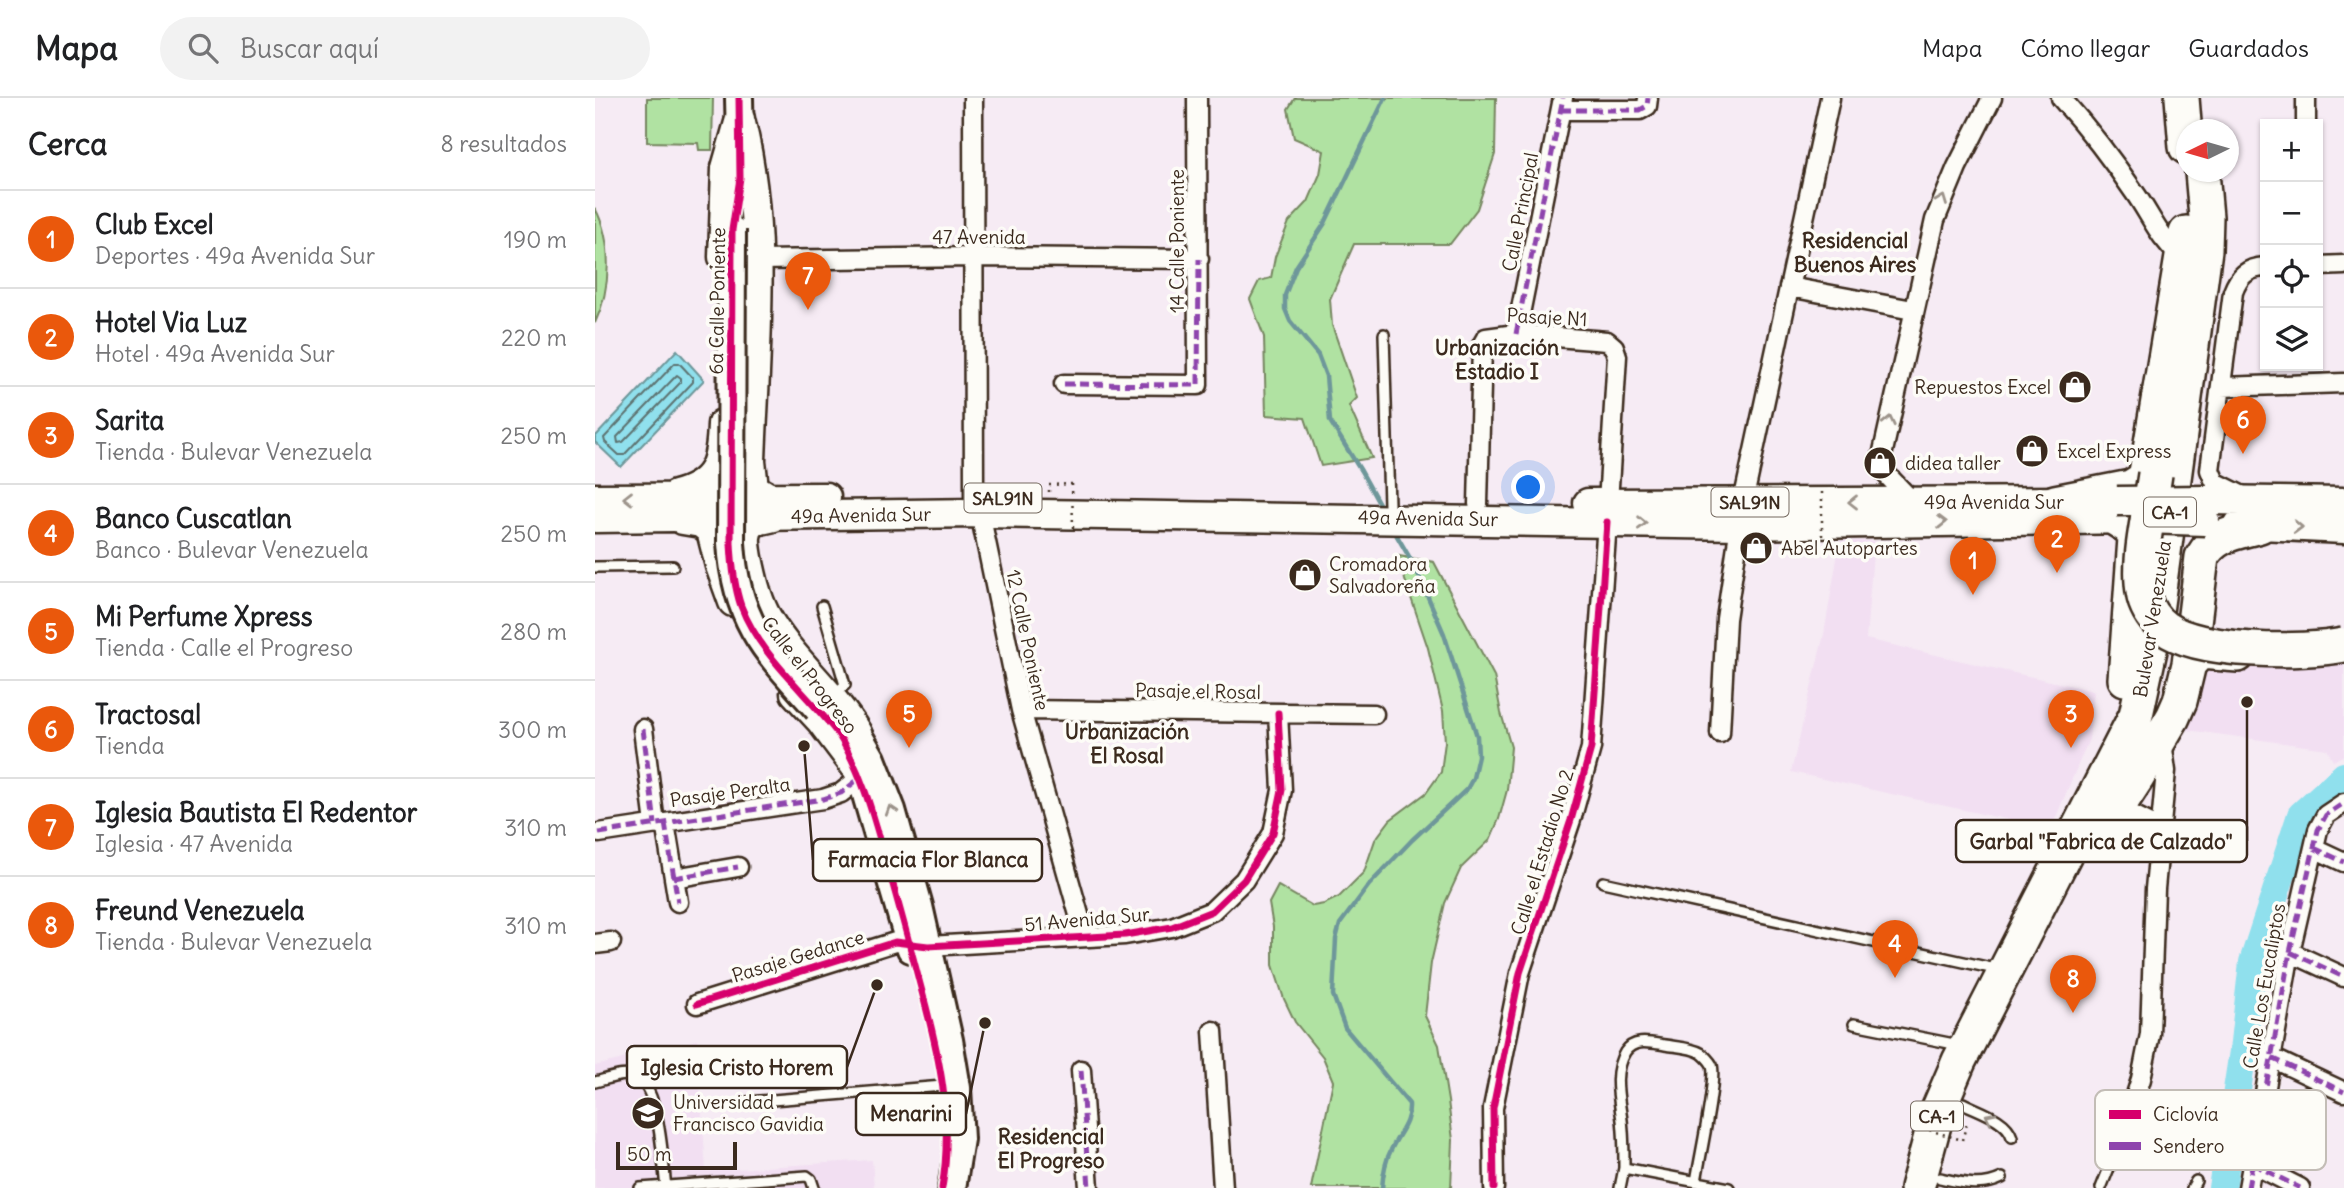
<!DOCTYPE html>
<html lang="es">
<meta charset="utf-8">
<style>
body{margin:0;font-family:Delius,sans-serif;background:#f2f2f2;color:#202124}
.controls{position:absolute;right:21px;top:21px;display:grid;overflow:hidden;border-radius:0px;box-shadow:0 2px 5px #0004}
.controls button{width:63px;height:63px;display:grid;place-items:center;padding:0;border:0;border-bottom:2px solid #e0e0e0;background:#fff;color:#202124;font:35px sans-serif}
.compass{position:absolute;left:1581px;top:21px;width:63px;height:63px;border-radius:50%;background:#fff;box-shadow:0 2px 5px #0004;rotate:265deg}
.scale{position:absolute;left:21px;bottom:18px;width:121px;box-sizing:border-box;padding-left:7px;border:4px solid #3b2a1e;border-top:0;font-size:19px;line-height:24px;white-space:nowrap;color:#3b2a1e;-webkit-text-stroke:5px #fdfcf7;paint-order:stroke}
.you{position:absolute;left:934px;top:390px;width:24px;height:24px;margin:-18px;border:5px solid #fff;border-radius:50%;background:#1a73e8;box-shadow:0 0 0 10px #1a73e833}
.badge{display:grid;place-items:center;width:46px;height:46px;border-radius:50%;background:#ea580c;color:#fff;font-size:23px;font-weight:700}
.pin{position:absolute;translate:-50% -58px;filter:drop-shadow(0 2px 4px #0008)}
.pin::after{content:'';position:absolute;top:37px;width:24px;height:21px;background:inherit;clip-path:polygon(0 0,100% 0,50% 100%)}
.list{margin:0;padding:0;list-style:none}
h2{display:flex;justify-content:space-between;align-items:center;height:91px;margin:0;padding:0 28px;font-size:30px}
h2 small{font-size:23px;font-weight:400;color:#757577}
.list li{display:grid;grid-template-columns:46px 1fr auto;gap:21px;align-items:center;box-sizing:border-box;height:98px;padding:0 28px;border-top:2px solid #e0e0e0}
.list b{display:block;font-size:26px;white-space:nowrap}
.list p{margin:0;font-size:23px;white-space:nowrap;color:#757577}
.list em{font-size:23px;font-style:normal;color:#757577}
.icon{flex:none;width:38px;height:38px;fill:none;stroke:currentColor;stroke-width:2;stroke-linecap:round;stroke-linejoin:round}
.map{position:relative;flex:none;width:1749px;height:1090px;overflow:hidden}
header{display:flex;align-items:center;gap:42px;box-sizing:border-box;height:98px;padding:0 35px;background:#fff;border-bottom:2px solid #e0e0e0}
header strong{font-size:33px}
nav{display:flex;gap:38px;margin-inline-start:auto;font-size:24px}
.search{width:490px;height:63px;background:#f2f2f2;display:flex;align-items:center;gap:18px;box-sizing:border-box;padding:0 24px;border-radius:38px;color:#757577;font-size:26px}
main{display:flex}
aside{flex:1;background:#fff}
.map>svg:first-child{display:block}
.built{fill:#f2dff2}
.green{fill:#b0e2a2;stroke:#768660;stroke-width:2}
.water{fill:#90e0ed;stroke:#6e979a;stroke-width:2}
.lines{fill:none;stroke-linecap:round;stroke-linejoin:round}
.shore{stroke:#5d7371;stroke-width:2}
.stream{stroke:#6e979a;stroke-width:4.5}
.river{stroke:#90e0ed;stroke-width:28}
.lane-casing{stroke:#3b2a1e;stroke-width:14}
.street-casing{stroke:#3b2a1e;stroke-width:23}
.secondary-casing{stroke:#3b2a1e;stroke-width:32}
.primary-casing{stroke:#3b2a1e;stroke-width:33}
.highway-casing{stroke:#3b2a1e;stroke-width:38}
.path{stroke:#3b2a1e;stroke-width:2.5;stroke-dasharray:2 5;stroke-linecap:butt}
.lane{stroke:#fdfcf7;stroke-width:9}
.street{stroke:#fdfcf7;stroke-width:18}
.secondary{stroke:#fdfcf7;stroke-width:26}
.primary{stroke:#fdfcf7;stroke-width:28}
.highway{stroke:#fdfcf7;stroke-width:33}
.secondary-bridge-casing{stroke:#3b2a1e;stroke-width:32;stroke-linecap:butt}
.primary-bridge-casing{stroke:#3b2a1e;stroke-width:33;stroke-linecap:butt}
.highway-bridge-casing{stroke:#3b2a1e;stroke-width:38;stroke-linecap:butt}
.path-bridge{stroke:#3b2a1e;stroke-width:2.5;stroke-dasharray:2 5;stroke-linecap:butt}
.secondary-bridge{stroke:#fdfcf7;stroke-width:26}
.primary-bridge{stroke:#fdfcf7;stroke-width:28}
.highway-bridge{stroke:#fdfcf7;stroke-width:33}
.quiet{stroke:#8e44ad;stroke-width:5;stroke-dasharray:10 5;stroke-linecap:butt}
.cycleway-casing{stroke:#fdfcf7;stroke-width:11}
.cycleway{stroke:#d6006c;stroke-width:7}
.oneway{stroke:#9c938a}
.labels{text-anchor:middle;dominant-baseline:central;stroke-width:7;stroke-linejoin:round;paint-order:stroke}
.shield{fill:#fdfcf7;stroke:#75695f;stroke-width:2}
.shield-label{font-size:18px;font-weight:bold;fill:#3b2a1e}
.street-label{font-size:19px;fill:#3b2a1e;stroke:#fdfcf7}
.poi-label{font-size:19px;fill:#3b2a1e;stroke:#fdfcf7;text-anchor:start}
.neighbourhood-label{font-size:21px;font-weight:bold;fill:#3b2a1e;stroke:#fdfcf7}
.key{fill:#fdfcf7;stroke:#c3bdb6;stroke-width:2}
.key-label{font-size:19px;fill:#3b2a1e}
.leader{fill:none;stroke:#3b2a1e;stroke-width:2.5}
.callout-dot{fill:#3b2a1e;stroke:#fdfcf7;stroke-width:2.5}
.callout{fill:#fdfcf7;stroke:#3b2a1e;stroke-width:2.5}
.callout-label{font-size:21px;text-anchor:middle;font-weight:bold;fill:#3b2a1e}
</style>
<header>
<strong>Mapa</strong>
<div class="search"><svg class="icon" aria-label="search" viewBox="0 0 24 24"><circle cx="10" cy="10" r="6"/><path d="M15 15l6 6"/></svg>Buscar aquí</div>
<nav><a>Mapa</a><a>Cómo llegar</a><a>Guardados</a></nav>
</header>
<main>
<aside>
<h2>Cerca<small>8 resultados</small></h2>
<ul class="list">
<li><span class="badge">1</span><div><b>Club Excel</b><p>Deportes · 49a Avenida Sur</p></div><em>190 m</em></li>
<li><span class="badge">2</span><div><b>Hotel Via Luz</b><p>Hotel · 49a Avenida Sur</p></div><em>220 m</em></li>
<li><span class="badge">3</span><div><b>Sarita</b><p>Tienda · Bulevar Venezuela</p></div><em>250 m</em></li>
<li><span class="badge">4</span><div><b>Banco Cuscatlan</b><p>Banco · Bulevar Venezuela</p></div><em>250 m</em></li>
<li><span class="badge">5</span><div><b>Mi Perfume Xpress</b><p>Tienda · Calle el Progreso</p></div><em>280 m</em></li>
<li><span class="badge">6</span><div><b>Tractosal</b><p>Tienda</p></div><em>300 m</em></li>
<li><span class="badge">7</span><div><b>Iglesia Bautista El Redentor</b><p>Iglesia · 47 Avenida</p></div><em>310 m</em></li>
<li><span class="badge">8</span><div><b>Freund Venezuela</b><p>Tienda · Bulevar Venezuela</p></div><em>310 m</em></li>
</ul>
</aside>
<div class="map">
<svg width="1749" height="1090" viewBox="0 0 1749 1090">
<rect width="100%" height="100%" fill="#f6ebf4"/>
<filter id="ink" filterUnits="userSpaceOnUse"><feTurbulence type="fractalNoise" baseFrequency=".0143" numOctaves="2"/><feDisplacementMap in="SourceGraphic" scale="14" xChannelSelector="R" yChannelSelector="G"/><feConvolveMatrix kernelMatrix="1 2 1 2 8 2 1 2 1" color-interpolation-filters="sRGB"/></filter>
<g filter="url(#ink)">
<path class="built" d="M1245 443H1279L1271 541 1499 593 1494 641 1455 733 1442 728 1196 674 1229 536Z
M1749 563V657L1738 663 1732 651 1592 632 1600 565 1697 569Z
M102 942 111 1073 277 1062 279 1090H0V968Z"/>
<path class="green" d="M52 0H118L117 52H104L103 45 52 44Z
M700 0H901L900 56 882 111 855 146H759L735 201 737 227 762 300 754 308 777 360 726 368 710 320 671 317 669 239 655 201 664 183 676 180 680 159 694 124 713 104 725 76 729 53 699 40 693 11Z
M0 110C18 144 16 191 0 225Z
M804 458 839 464 899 578 906 615 916 649 912 692 904 721 895 742 866 770 850 805 836 865 830 918 844 947 853 1003 858 1042 856 1090H716L738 983 728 959 700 924 689 901 678 867V829L674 805 683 788 718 808 729 806 744 799 769 774 780 742 795 722 831 695 846 674 850 644 848 613 833 550 810 482Z"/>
<path class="water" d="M82 252 109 282 26 369 0 344V339Z"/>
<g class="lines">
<path class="shore" d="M80 265H84L98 280V284L29 357H24L10 344 9 340Z
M82 277 86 280V284L28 344 23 345 22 339Z"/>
<path class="stream" d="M787 411 766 373 735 323 731 278 723 257 695 223 690 211V197L701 169 730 125 790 0
M787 1090C788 1077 790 1063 796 1052 804 1034 815 1026 814 1006L750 930 738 897 741 841 745 826 774 787 817 742 872 691 878 680 883 658 882 638 849 536 820 469 798 431"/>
<path class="river" d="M1627 1090 1648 953 1658 864 1706 717 1749 678"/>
<defs>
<path id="lane" d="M789 236 794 407
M0 469 78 468
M227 508 250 587 237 598
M1008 784 1405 872
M1259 926 1364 947
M0 984C13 981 31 973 43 980 65 993 68 1066 71 1090
M152 1004 348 988
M1368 1005C1383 1013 1412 1021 1417 1039
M1345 1080C1368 1085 1387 1090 1407 1080
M1101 1084C1104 1063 1122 982 1117 967 1115 963 1109 957 1106 955 1096 949 1081 949 1070 947 1056 945 1039 940 1030 954 1017 975 1024 1000 1027 1022 1029 1038 1029 1054 1029 1070L1134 1090
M45 1090 212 1078 216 1081 219 1090
M1025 1090 1029 1070
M1506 1090 1532 1025
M1597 1090 1601 1083"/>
<path id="street" d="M378 0 379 399
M1466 0C1493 30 1519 64 1542 98 1558 122 1564 139 1586 159
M966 12H1045L1052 8 1053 0
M1711 26V0
M164 162 379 159 604 161
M1723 168 1749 167
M1194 189 1318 212
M921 236 968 0
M469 286 603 287 602 0
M1626 289 1749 285
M1648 398 1620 384 1615 372 1638 194C1644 178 1652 170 1670 169
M1148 404 1235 0
M1318 404 1291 376 1287 358 1340 122 1362 69 1397 0
M883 406 887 247 891 240 921 236 1012 243 1019 249 1022 258 1013 405
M385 415 426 612 490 838
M426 612 779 616
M48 631 60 726
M1125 635 1131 521 1145 427
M1511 717 1540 718 1566 731
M70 725 83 804
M4 735 228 701 246 695 266 679
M1719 750 1749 764
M79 780 143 769
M0 846 16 844
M1695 854 1749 879
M102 906 300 844 333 848 530 837 577 829 617 813 649 782 678 735 687 692 683 615
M618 933 628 1090
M1677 960 1749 994
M486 972 494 1090
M1532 1025 1546 981 1555 936 1560 791 1571 673 1567 644
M1658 1066 1705 1090
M899 1090 898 1010 925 875 976 722 996 650 1012 424
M1653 1090 1695 854 1723 732 1731 717 1749 705"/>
<path id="secondary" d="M144 0 145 44
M247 621 262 635 277 661 297 712 324 808 354 942 362 990 365 1041 357 1090
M260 667 270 693 316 851"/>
<path id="primary" d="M146 25C173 135 160 250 156 363L159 390 172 398
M128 159 131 70 145 21
M80 397C121 387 126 364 127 326
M0 400 231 399
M1612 402 1749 404
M993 405 1481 403
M179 419 157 424C148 435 151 447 153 460 157 479 161 498 170 516 194 560 236 592 262 635
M0 420 385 415 1145 427 1537 421
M88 422 106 425 116 433 125 468 138 504
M1644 426 1749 431
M200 595 226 623 260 668"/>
<path id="highway" d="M1587 0 1591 49
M1460 404 1536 389 1547 382 1551 375 1591 135
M1522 422 1535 430 1540 440 1530 581
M1594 566 1607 459C1620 436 1641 435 1665 428
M1507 717 1527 703 1542 680 1578 619 1585 603 1594 566 1605 554 1643 557
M1322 1090 1343 1012 1364 963 1541 617 1557 543 1610 152 1611 119 1607 74"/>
</defs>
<use href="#lane" class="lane-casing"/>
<use href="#street" class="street-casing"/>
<use href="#secondary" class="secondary-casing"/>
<use href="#primary" class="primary-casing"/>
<use href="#highway" class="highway-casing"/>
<path class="path" d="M454 394V387L477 386
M1367 1042 1373 1022"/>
<use href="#lane" class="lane"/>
<use href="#street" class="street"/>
<use href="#secondary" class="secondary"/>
<use href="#primary" class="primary"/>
<use href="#highway" class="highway"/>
<defs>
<path id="secondary-bridge" d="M137 132 136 445C141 525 172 554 223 611"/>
<path id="primary-bridge" d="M1522 403 1612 402
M1550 421 1610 423"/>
<path id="highway-bridge" d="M1560 376C1555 413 1541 463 1549 499 1552 511 1560 523 1570 530 1603 555 1709 555 1749 547"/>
</defs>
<use href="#secondary-bridge" class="secondary-bridge-casing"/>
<use href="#primary-bridge" class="primary-bridge-casing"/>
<use href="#highway-bridge" class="highway-bridge-casing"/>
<path class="path-bridge" d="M477 386 478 430
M1227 438V390
M1321 1028 1367 1042"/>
<use href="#secondary-bridge" class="secondary-bridge"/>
<use href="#primary-bridge" class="primary-bridge"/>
<use href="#highway-bridge" class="highway-bridge"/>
<path class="quiet" d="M966 12H1045L1052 8 1053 0
M921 236 968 0
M469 286 603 287 604 161
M48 631 60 726
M70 725 83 804
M4 735 228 701 246 695 266 679
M1719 750 1749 764
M79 780 143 769
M1695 854 1749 879
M1677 960 1749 994
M486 972 494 1090
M1658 1066 1705 1090
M1653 1090 1695 854 1723 732 1731 717 1749 705"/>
<defs>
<path id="cycleway" d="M144 0 145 80 137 132 136 445C137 466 139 488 146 508 165 558 212 595 243 636 270 679 281 729 295 776 306 814 316 852 326 890 344 956 359 1021 347 1090
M102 906 300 844 333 848 530 837 577 829 617 813 649 782 678 735 687 692 683 615
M899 1090 898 1010 925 875 976 722 996 650 1012 424"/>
</defs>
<use href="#cycleway" class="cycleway-casing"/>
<use href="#cycleway" class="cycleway"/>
</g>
<defs><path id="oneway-chevron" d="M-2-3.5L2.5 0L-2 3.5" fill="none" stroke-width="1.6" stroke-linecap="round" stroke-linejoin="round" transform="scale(1.75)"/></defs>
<g class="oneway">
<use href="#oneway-chevron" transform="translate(1347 102) rotate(-69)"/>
<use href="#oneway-chevron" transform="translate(1294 323) rotate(-78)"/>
<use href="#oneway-chevron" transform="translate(33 400) rotate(-180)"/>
<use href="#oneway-chevron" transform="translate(1258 404) rotate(180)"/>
<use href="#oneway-chevron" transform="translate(1347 424) rotate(-1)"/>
<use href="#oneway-chevron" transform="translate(1047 425) rotate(1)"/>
<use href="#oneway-chevron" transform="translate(1703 429) rotate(2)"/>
<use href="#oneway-chevron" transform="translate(296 712) rotate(-108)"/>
<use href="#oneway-chevron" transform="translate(1395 1019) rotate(-153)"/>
</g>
</g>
<defs>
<symbol id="shop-disc" viewBox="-11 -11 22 22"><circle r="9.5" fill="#3b2a1e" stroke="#fdfcf7"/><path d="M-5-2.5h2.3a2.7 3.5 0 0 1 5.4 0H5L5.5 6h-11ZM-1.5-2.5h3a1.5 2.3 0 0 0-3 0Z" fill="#fff"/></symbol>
<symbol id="university-disc" viewBox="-11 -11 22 22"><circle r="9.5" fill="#3b2a1e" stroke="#fdfcf7"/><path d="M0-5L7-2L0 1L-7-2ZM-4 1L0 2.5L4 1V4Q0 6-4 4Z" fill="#fff"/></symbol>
</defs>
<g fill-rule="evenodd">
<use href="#shop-disc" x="1461" y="270" width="38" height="38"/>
<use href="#shop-disc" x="1418" y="334" width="38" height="38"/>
<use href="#shop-disc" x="1266" y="346" width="38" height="38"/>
<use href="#shop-disc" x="1142" y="431" width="38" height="38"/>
<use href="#shop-disc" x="691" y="458" width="38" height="38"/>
<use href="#university-disc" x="34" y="996" width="38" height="38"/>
</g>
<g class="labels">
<g class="shield">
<rect x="369.5" y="385.5" width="77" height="29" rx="5"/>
<rect x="1116.5" y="389.5" width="77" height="29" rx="5"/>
<rect x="1549" y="399.5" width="52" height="29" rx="5"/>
<rect x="1316" y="1003.5" width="52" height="29" rx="5"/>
</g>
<g class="shield-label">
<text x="408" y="400">SAL91N</text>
<text x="1155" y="404">SAL91N</text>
<text x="1575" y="414">CA-1</text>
<text x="1342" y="1018">CA-1</text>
</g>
<g class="street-label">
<text transform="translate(925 114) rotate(-79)">Calle Principal</text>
<text x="384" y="139">47 Avenida</text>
<text transform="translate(582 143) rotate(-90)">14 Calle Poniente</text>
<text transform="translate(122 203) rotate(-89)">6a Calle Poniente</text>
<text transform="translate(952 219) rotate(3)">Pasaje N1</text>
<text x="1399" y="404">49a Avenida Sur</text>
<text transform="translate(266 417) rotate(-1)">49a Avenida Sur</text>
<text transform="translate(833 420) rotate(1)">49a Avenida Sur</text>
<text transform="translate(1557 521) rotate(-81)">Bulevar Venezuela</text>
<text transform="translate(433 542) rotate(78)">12 Calle Poniente</text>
<text transform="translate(215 577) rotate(52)">Calle el Progreso</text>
<text transform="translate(603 593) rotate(1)">Pasaje el Rosal</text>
<text transform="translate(135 694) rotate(-8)">Pasaje Peralta</text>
<text transform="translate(947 754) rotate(-73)">Calle el Estadio No 2</text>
<text transform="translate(492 821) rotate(-5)">51 Avenida Sur</text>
<text transform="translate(203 858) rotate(-17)">Pasaje Gedance</text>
<text transform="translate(1669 888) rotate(-80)">Calle Los Eucaliptos</text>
</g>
<g class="poi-label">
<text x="1456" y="289" text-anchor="end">Repuestos Excel</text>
<text x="1462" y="353">Excel Express</text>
<text x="1310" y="365">didea taller</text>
<text x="1186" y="450">Abel Autopartes</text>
<text x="734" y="466">Cromadora<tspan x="734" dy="22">Salvadoreña</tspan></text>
<text x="78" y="1004">Universidad<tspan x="78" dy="22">Francisco Gavidia</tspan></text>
</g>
<g class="neighbourhood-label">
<text x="1260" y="142">Residencial<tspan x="1260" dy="24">Buenos Aires</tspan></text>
<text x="902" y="249">Urbanización<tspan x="902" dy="24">Estadio I</tspan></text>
<text x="532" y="633">Urbanización<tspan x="532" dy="24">El Rosal</tspan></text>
<text x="456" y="1038">Residencial<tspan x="456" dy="24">El Progreso</tspan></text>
</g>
</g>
<rect x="1500" y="992" width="231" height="80" rx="10" class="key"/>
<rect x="1514" y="1012" width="32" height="9" fill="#d6006c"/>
<rect x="1514" y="1044" width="32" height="8" fill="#8e44ad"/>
<g class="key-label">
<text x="1558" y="1023">Ciclovía</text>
<text x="1558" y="1055">Sendero</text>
</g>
<path class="leader" d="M1652 604L1652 743M209 648L218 762M282 887L252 969M390 925L371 1016"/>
<g class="callout-dot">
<circle cx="1652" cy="604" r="7"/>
<circle cx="209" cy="648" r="7"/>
<circle cx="282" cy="887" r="7"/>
<circle cx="390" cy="925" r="7"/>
</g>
<g class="callout">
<rect x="1361" y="722" width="291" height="42" rx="7"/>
<rect x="218" y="741" width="229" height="42" rx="7"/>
<rect x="32" y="948" width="220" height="42" rx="7"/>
<rect x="261" y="995" width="110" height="42" rx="7"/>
</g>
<g class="callout-label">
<text x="1506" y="751">Garbal "Fabrica de Calzado"</text>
<text x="333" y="769">Farmacia Flor Blanca</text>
<text x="142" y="977">Iglesia Cristo Horem</text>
<text x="316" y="1023">Menarini</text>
</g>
</svg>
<div class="controls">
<button>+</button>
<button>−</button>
<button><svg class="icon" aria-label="locate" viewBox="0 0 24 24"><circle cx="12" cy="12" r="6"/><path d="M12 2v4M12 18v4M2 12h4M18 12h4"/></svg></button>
<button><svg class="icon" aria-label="layers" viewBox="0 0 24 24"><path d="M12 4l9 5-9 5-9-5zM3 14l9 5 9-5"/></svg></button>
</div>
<svg class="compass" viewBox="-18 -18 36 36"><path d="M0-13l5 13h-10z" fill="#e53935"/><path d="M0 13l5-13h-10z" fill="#757577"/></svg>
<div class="scale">50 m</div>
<div class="you"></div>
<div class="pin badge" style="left:1378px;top:497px">1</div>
<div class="pin badge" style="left:1462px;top:475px">2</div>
<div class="pin badge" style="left:1476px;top:650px">3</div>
<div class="pin badge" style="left:1300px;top:880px">4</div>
<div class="pin badge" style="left:314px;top:650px">5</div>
<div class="pin badge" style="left:1648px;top:356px">6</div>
<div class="pin badge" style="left:213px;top:212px">7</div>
<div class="pin badge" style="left:1478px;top:915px">8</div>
</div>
</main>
